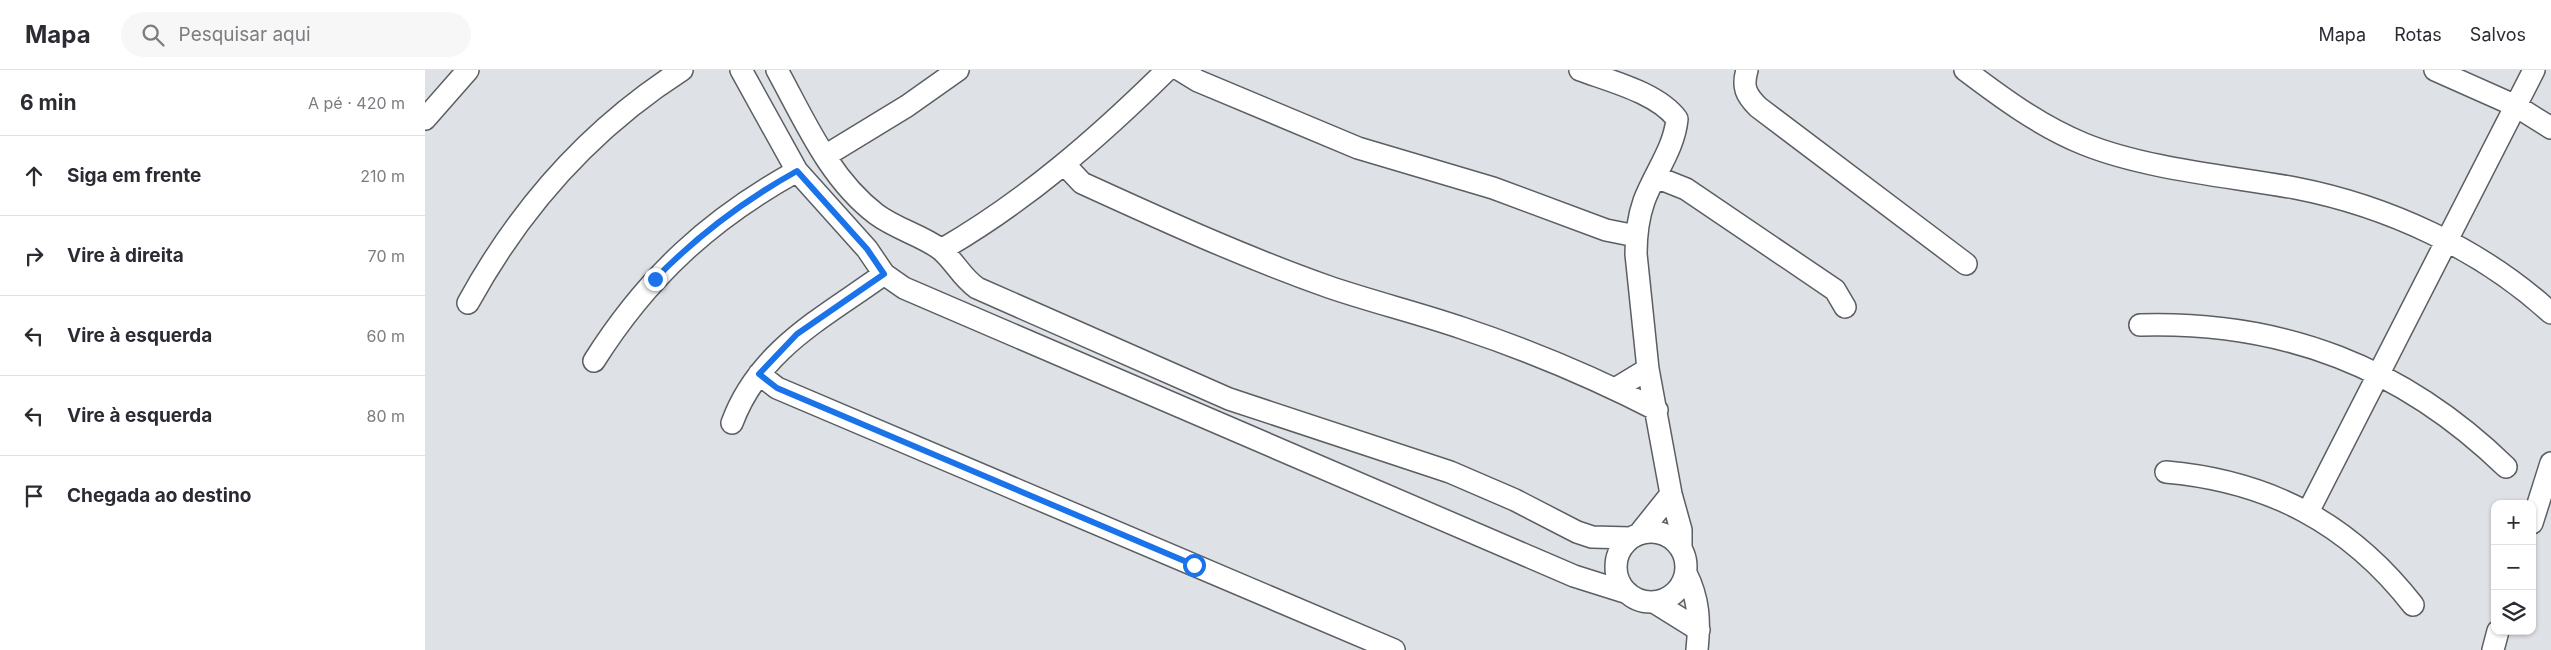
<!DOCTYPE html>
<html lang="pt">
<meta charset="utf-8">
<style>
body{margin:0;font-family:Inter,sans-serif;background:#f7f7f7;color:#2b2b33}
.controls{position:absolute;right:15px;bottom:15px;display:grid;overflow:hidden;border-radius:10px;box-shadow:0 1px 4px #0004}
.controls button{width:45px;height:45px;display:grid;place-items:center;padding:0;border:0;border-bottom:1px solid #e1e1e2;background:#fff;color:#2b2b33;font:25px sans-serif}
.stop{position:absolute;width:15px;height:15px;margin:-11px;border:4px solid #1a73e8;border-radius:50%;background:#fff}
.stop.end{background:#1a73e8;border-color:#fff;box-shadow:0 1px 5px #0008}
.list{margin:0;padding:0;list-style:none}
h2{display:flex;justify-content:space-between;align-items:center;height:65px;margin:0;padding:0 20px;font-size:21px}
h2 small{font-size:16px;font-weight:400;color:#7c7c81}
.list li{display:grid;grid-template-columns:32px 1fr auto;gap:15px;align-items:center;box-sizing:border-box;height:80px;padding:0 20px;border-top:1px solid #e1e1e2}
.list b{display:block;font-size:19px;white-space:nowrap}
.list em{font-size:16px;font-style:normal;color:#7c7c81}
.icon{flex:none;width:28px;height:28px;fill:none;stroke:currentColor;stroke-width:2;stroke-linecap:round;stroke-linejoin:round}
.map{position:relative;flex:none;width:2126px;height:580px;overflow:hidden}
header{display:flex;align-items:center;gap:30px;box-sizing:border-box;height:70px;padding:0 25px;background:#fff;border-bottom:1px solid #e1e1e2}
header strong{font-size:24px}
nav{display:flex;gap:28px;margin-inline-start:auto;font-size:18px}
.search{width:350px;height:45px;background:#f7f7f7;display:flex;align-items:center;gap:12px;box-sizing:border-box;padding:0 18px;border-radius:28px;color:#7c7c81;font-size:19px}
main{display:flex}
aside{flex:1;background:#fff}
.map>svg:first-child{display:block}
.lines{fill:none;stroke-linecap:round;stroke-linejoin:round}
.minor-casing{stroke:#5b5e62;stroke-width:24}
.minor{stroke:#fff;stroke-width:21}
.route{stroke:#1a73e8;stroke-width:6}
</style>
<header>
<strong>Mapa</strong>
<div class="search"><svg class="icon" aria-label="search" viewBox="0 0 24 24"><circle cx="10" cy="10" r="6"/><path d="M15 15l6 6"/></svg>Pesquisar aqui</div>
<nav><a>Mapa</a><a>Rotas</a><a>Salvos</a></nav>
</header>
<main>
<aside>
<h2>6 min<small>A pé · 420 m</small></h2>
<ul class="list">
<li><svg class="icon" aria-label="ahead" viewBox="0 0 24 24"><path d="M12 20V5M6 11l6-6 6 6"/></svg><div><b>Siga em frente</b></div><em>210 m</em></li>
<li><svg class="icon" aria-label="right" viewBox="0 0 24 24"><path d="M7 20v-9h11M14 6l5 5-5 5"/></svg><div><b>Vire à direita</b></div><em>70 m</em></li>
<li><svg class="icon" aria-label="left" viewBox="0 0 24 24"><path d="M17 20v-9H6M10 6l-5 5 5 5"/></svg><div><b>Vire à esquerda</b></div><em>60 m</em></li>
<li><svg class="icon" aria-label="left" viewBox="0 0 24 24"><path d="M17 20v-9H6M10 6l-5 5 5 5"/></svg><div><b>Vire à esquerda</b></div><em>80 m</em></li>
<li><svg class="icon" aria-label="arrive" viewBox="0 0 24 24"><path d="M6 21V4h12l-3 4 3 4H6"/></svg><div><b>Chegada ao destino</b></div></li>
</ul>
</aside>
<div class="map">
<svg width="2126" height="580" viewBox="0 0 2126 580">
<rect width="100%" height="100%" fill="#dee1e6"/>
<g class="lines">
<defs>
<path id="minor" d="M316 0 372 101 442 179 459 204 479 218 1149 506 1203 523
M352 0C380 51 404 108 451 144 471 159 496 165 515 179 529 190 536 207 552 218L804 329 1025 402 1090 430 1152 462 1167 467 1206 468
M755 0 773 11 933 78 1068 118 1181 160 1211 166
M1155 0C1185 11 1233 23 1252 49 1249 79 1230 102 1219 131 1213 148 1211 166 1211 184L1223 299 1246 424 1256 460V476
M1322 0C1317 17 1321 25 1333 37L1541 194
M1540 0C1577 28 1615 56 1659 74 1721 99 1803 106 1870 118 1963 136 2056 179 2126 243
M2010 0 2091 36 2126 58
M0 49 43 0
M400 86 482 36 533 0
M640 95 657 113C738 150 819 187 904 217 948 232 993 243 1037 258 1103 280 1170 308 1232 340
M1231 107 1261 119 1410 220 1420 237
M516 180C601 131 673 68 742 0
M43 233C95 138 165 59 257 0
M1715 255C1859 251 1978 297 2081 397
M169 291C222 207 285 149 372 101
M334 304 352 318 969 580
M1190 319 1223 299
M307 353C334 279 400 247 459 204
M1741 402C1844 411 1924 453 1988 535
M1883 442 2109 0
M2107 453 2126 393
M1191 497a35 35 0 1 1 70 0a35 35 0 1 1-70 0Z
M1214 464 1246 424
M1261 503C1274 529 1275 551 1272 580
M1229 532 1274 560
M2068 580 2073 561"/>
</defs>
<use href="#minor" class="minor-casing"/>
<use href="#minor" class="minor"/>
</g>
<g class="lines">
<path class="route" d="M230 209C273 165 318 131 372 101L442 179 459 204 372 264 334 304 352 318 769 495"/>
</g>
</svg>
<div class="controls">
<button>+</button>
<button>−</button>
<button><svg class="icon" aria-label="layers" viewBox="0 0 24 24"><path d="M12 4l9 5-9 5-9-5zM3 14l9 5 9-5"/></svg></button>
</div>
<div class="stop" style="left:769px;top:495px"></div>
<div class="stop end" style="left:230px;top:209px"></div>
</div>
</main>
